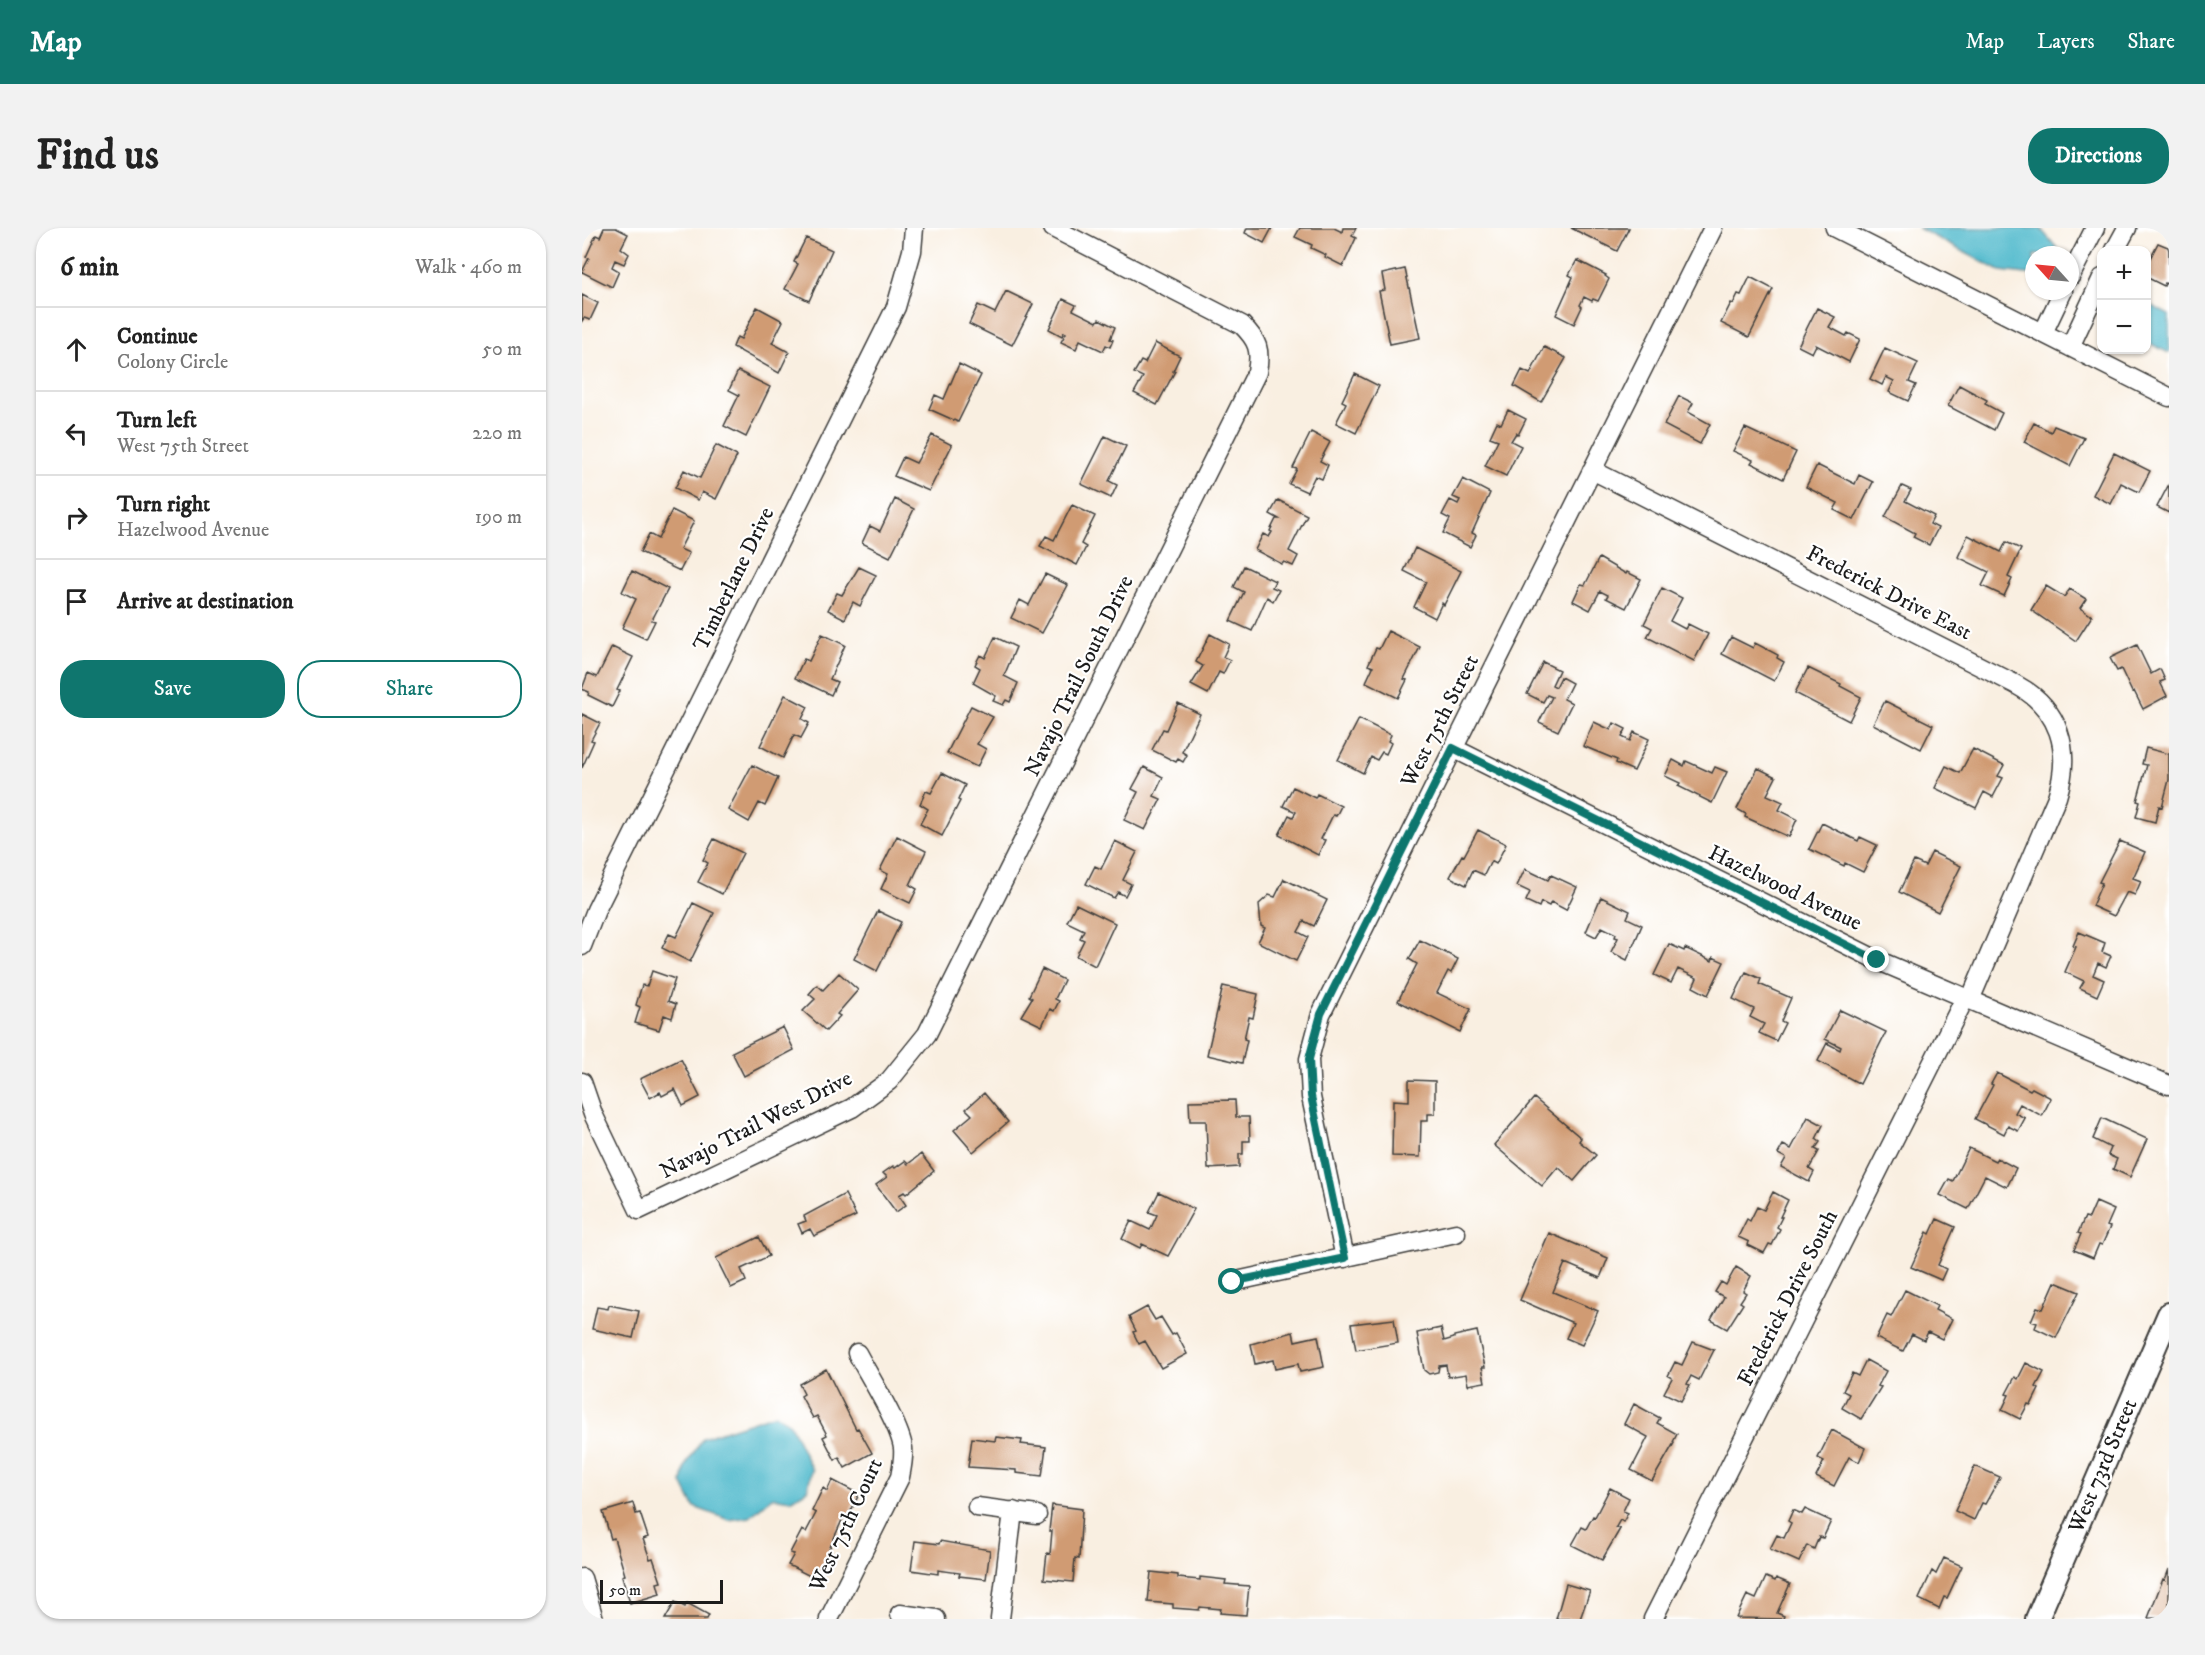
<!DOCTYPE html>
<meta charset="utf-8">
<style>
body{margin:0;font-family:"IM FELL DW Pica",serif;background:#f2f2f2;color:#222}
.controls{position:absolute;right:18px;top:18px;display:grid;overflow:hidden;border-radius:12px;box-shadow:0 2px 4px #0004}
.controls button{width:54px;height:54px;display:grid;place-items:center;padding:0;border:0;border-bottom:2px solid #e0e0e0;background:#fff;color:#222;font:30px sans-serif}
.compass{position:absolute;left:1443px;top:18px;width:54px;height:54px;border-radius:50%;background:#fff;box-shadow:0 2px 4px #0004;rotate:297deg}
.scale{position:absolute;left:18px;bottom:15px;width:123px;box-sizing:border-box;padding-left:6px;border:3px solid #1c1c1c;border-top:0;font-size:16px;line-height:21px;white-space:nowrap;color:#1c1c1c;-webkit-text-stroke:4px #fff;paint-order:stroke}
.stop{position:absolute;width:18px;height:18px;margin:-14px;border:4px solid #0f766e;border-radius:50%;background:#fff}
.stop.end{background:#0f766e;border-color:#fff;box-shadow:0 2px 6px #0008}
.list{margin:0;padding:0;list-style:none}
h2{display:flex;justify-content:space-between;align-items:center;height:78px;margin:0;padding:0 24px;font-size:26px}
h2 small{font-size:20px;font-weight:400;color:#767676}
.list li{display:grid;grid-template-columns:39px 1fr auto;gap:18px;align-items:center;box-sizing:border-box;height:84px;padding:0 24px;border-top:2px solid #e0e0e0}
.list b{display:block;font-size:22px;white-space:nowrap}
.list p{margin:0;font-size:20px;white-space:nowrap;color:#767676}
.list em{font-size:20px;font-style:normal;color:#767676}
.actions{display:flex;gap:12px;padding:18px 24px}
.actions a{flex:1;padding:14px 0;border:2px solid #0f766e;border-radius:24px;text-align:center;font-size:21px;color:#0f766e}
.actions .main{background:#0f766e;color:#fff}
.icon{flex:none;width:33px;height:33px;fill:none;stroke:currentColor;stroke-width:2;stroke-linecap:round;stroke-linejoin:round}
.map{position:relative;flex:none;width:1587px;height:1391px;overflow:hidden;border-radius:24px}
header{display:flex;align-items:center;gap:36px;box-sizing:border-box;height:84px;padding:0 30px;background:#0f766e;color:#fff}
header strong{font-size:28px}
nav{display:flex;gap:33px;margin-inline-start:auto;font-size:21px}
.intro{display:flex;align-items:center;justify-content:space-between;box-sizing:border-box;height:144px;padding:0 36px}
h1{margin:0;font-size:42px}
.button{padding:15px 27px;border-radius:24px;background:#0f766e;color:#fff;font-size:21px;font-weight:700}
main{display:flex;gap:36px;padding:0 36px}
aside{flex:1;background:#fff;border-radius:24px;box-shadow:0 2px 4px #0004}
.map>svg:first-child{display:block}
.water{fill:#4fb9cc;stroke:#366a74;stroke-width:1.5}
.building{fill:#d09b73}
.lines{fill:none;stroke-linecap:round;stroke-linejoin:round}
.minor-casing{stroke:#3d3c3a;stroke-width:21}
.major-casing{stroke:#3d3c3a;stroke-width:26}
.minor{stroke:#fff;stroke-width:18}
.major{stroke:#fff;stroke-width:22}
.route{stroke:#0f766e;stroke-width:8}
.labels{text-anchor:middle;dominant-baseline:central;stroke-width:4.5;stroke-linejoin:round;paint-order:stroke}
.street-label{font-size:22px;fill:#1c1c1c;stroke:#fff}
</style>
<header>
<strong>Map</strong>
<nav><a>Map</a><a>Layers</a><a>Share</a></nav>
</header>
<div class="intro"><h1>Find us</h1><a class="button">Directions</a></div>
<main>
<aside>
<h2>6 min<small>Walk · 460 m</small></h2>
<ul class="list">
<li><svg class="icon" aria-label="ahead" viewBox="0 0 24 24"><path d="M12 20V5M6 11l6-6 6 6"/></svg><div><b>Continue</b><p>Colony Circle</p></div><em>50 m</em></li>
<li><svg class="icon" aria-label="left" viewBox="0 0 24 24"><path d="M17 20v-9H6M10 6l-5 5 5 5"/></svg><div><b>Turn left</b><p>West 75th Street</p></div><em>220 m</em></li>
<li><svg class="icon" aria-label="right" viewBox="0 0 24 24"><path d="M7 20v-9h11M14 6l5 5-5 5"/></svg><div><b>Turn right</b><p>Hazelwood Avenue</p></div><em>190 m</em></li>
<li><svg class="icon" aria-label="arrive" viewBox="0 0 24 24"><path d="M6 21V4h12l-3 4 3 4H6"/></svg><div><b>Arrive at destination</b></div></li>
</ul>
<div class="actions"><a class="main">Save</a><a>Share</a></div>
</aside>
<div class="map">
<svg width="1587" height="1391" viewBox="0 0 1587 1391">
<rect width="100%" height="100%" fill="#fff"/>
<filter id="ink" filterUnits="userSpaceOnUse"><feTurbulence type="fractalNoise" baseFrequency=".0167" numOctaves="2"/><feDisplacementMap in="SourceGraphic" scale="12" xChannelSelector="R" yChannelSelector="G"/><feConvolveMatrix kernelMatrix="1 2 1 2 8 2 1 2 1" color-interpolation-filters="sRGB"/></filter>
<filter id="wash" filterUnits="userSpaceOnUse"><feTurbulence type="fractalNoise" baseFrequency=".008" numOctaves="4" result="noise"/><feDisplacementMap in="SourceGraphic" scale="24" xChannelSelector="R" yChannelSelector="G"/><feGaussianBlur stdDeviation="1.35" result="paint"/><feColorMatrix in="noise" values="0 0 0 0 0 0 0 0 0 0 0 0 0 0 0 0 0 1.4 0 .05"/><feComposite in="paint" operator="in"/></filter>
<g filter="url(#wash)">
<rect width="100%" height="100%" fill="#f9efe1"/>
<path class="water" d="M1336 0H1458L1475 20 1471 27H1452V47L1418 43Z
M1564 75 1587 87V125L1565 114Z
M193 1186 208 1196 230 1242 225 1262 209 1272 190 1269 168 1289 147 1292 112 1279 100 1255 103 1238 121 1210Z"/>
<g id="blocks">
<path class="building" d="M22 0H34L46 6 39 20 47 26 42 36 33 32 30 39 37 43 30 59 0 44 7 30 4 29 14 7 18 9Z
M665 0H690L682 15 663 5Z
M718 0H752L760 4 761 0H774L770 8 774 10 761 38 743 29 744 27 729 20 730 17 713 9Z
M989 0H1047L1035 23Z
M224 10 250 22 227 73 203 61 216 36 212 34Z
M1576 15 1586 19 1587 22V57L1583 55 1582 58 1564 49V38Z
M995 32 1024 47 1023 48 1027 51 1016 73 1011 71 1010 73 1002 69 998 77 1000 79 992 96 974 87 991 49 987 47Z
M823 41 838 110 808 116 797 63 803 62 800 46Z
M1168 49 1191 61 1167 109 1139 95 1149 75 1151 76 1156 66 1159 67Z
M424 63 451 76 430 117 387 96 396 77 413 85Z
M0 67 16 75 8 92 2 90 0 93Z
M481 71 494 77 491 82 515 94 517 91 533 99 528 111 531 112 528 119 524 117 521 123 498 112 494 121 479 114 484 105 482 104 480 108 467 101Z
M175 79 201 93 190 115 207 124 197 145 151 119 155 109 159 111Z
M1235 80 1253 89 1247 99 1264 108 1266 105 1278 111 1267 134 1234 117 1230 125 1216 118Z
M573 115 598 128 591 143H593L575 177 552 165 561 149 552 145 559 133 563 135Z
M962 119 984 130 959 174 932 158 940 142 948 146Z
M1303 120 1336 135 1327 154 1334 157 1326 173 1307 164 1312 153 1304 149 1300 157 1288 151Z
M377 136 399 147 376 194 347 181 353 167 362 171Z
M156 143 188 159 164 209 142 198 157 167 147 162Z
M773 146 797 158 774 205 754 195 764 175 760 173Z
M1377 157 1405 172 1403 176 1420 185 1412 202 1366 178Z
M1097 168 1111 175 1106 184 1128 196 1118 216 1082 197Z
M926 182 944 191 936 207 934 205 929 213 939 218 924 248 903 238 916 212 908 209 915 194 919 196Z
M1452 195 1469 204 1472 198 1502 210 1488 238 1442 214Z
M1163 200 1214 224 1201 251 1169 235 1171 232 1151 223Z
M729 204 748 214 738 233 746 237 740 251 733 248 725 264 707 256 715 241 711 240Z
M350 207 370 217 347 263 312 248 321 229 334 235Z
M523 208 544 218 527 253 535 257 529 270 499 256Z
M134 217 155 228 134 271 120 264 116 272 93 260 102 242 118 250Z
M1532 225 1568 243 1557 264 1539 255 1529 276 1511 267Z
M1235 237 1273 256 1277 247 1291 254 1272 292 1252 282 1256 275 1224 259Z
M881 251 908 265 890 305 894 307 888 319 861 305 868 291 860 287 868 272 876 276 878 272 871 269Z
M1587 256V285L1575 279Z
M1320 258 1329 262 1323 273 1352 288 1348 296 1356 300 1347 317 1331 309 1333 305 1303 289Z
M313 271 332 281 308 329 280 315 288 298 298 303Z
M696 272 725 287 707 323 716 328 711 338 702 334 700 336 673 322 681 306 687 309 690 304 688 303 694 291H697L688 286Z
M490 277 513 288 499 316 504 319 495 337 458 318 464 308 472 312Z
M90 282 112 293 98 321 107 325 98 343 58 324 67 306 76 311Z
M1386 307 1419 324 1424 314 1439 321 1426 349 1430 351 1422 368 1400 358 1407 344 1376 329Z
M833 320 879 343 862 377 860 375 853 390 832 379 844 354 822 343Z
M1017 330 1044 346 1045 344 1059 351 1044 380 1024 370 1026 367 1018 363 1008 382 991 373 999 356 1003 357Z
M662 338 693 353 690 359 697 362 691 373 685 369 670 403 648 393 662 364 652 359Z
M277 339 294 347 278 378 271 374 263 391 246 382 255 365 260 367Z
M50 343 86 361 70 392 73 393 64 411 40 400 54 371 40 364Z
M463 346 486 357 460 405 429 390 438 372 447 377Z
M1464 358 1482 369 1488 361 1504 371 1498 380 1510 388 1494 413 1449 382Z
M1080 360 1100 370 1088 393 1103 401 1106 396 1126 406 1112 433 1065 409 1070 400 1062 396Z
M806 403 838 419 822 451 825 452 816 470 784 454 791 439 786 437 794 420 797 421Z
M240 406 263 417 248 451 255 454 249 467 213 450 222 431 227 433Z
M628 406 647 416 641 429 648 432 641 446 637 444 626 466 609 457 621 438 614 434Z
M413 409 434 419 422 448 436 455 428 474 424 472 421 477 411 473 414 468 391 455 398 440 393 437 398 427 403 430Z
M1149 409 1171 420 1173 415 1196 427 1195 430 1202 434 1192 453 1140 426Z
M1555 417 1569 446 1578 441 1583 452 1578 454 1585 468 1561 481 1552 463 1550 464 1539 441 1535 443 1528 430Z
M30 419 51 429 35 462 38 463 30 479 6 467 7 464 0 461 6 445 15 449Z
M961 434 977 442 970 457 974 459 979 449 990 455 982 471 990 475 976 503 957 494 970 469 965 467 961 474 945 466Z
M1226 440 1259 456 1258 458 1279 469 1267 493 1213 465Z
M203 467 226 479 220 491 227 495 219 510 212 507 201 530 178 518Z
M1303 473 1351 497 1339 521 1291 496Z
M596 475 618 486 600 524 605 527 601 534 596 531 594 534 570 522 581 501 584 502Z
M389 478 411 489 395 516 404 521 395 539 365 525Z
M0 486 18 495 9 512 12 513 0 540Z
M777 491 809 507 806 513 809 515 804 526 800 524 795 532 789 529 781 545 756 532Z
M1012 494 1029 502 1032 495 1044 501 1040 509 1048 513 1052 504 1067 511 1052 543 1034 535 1035 532 1001 518Z
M1564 520 1587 526V552L1580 579 1577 578 1573 594 1554 589 1558 574 1555 573 1565 537 1560 536Z
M1391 521 1422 537 1416 548 1421 550 1411 569 1402 564 1394 580 1353 560 1364 538 1378 545Z
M1091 532 1102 538 1104 533 1130 545 1133 539 1145 544 1130 575 1096 558 1098 555 1083 548Z
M170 537 196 550 183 578 177 575 167 594 146 582Z
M562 539 581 549 572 568 579 571 563 602 542 592 556 564 550 561Z
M1176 540 1194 549 1185 567 1201 574 1197 582 1215 591 1207 609 1163 589 1164 586 1155 581Z
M360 545 383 557 376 572 378 573 360 608 338 596 346 581 338 576 344 563 349 565Z
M711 559 733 570 735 566 759 578 754 588 751 587 739 611 743 612 736 627 697 607 707 587 711 589 714 584 701 578Z
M1240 595 1276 613 1278 609 1295 617 1281 644 1263 635 1262 638 1227 621Z
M896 602 924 616 914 636 909 633 902 647 891 642 884 657 868 649 880 627 882 628Z
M315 608 344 623 328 657 335 661 328 675 299 661 306 646 298 642Z
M132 611 161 625 140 666 116 654 126 635 121 632Z
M533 613 555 624 541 652 549 656 543 668 536 664 532 670 504 656 513 638 519 641Z
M1538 613 1563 624 1551 650 1559 653 1553 667 1545 664 1532 688 1510 678 1520 655 1517 654Z
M1350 624 1379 638 1356 684 1317 664 1332 633 1343 638Z
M943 641 966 652 969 647 995 659 984 682 969 674 967 678 959 674 957 679 944 673 948 664 935 658Z
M702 651 745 672 732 698 722 693 716 704 726 709 714 733 676 714 683 700 679 698 677 676 687 667 693 669Z
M1019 669 1048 683 1045 690 1060 697 1045 732 1029 724 1036 710 1033 709 1034 706 1020 699 1014 709 1004 704Z
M111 675 132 685 108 734 80 720 87 706 94 709Z
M494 676 533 695 513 738 494 728 502 712 498 710 502 702 485 694Z
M296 683 319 694 295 743 272 731Z
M1497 704 1523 715 1520 724 1529 728 1524 739 1516 735 1511 747 1522 752 1515 768 1498 760 1502 753 1483 744 1494 719 1491 718Z
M838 712 876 731 869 745 866 743 855 765 889 781 878 804 816 773 835 736 827 731Z
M1087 716 1102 723 1103 720 1130 733 1131 729 1142 734 1126 767 1111 759 1115 750 1096 741 1089 755 1072 747Z
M460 741 482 752 473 771 477 773 472 783 468 781 460 798 439 788 450 770 447 768Z
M70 743 93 751 86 773 94 776 90 790 82 787 77 802 53 795 58 779 54 777 60 757 65 758Z
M1164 744 1179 751 1177 756 1209 770 1199 793 1203 795 1194 813 1177 805 1182 796 1168 789 1172 781 1151 771Z
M257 745 276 762 255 786 258 788 244 803 221 783 233 771 227 766 235 757 241 762Z
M641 758 676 766 671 790 667 789 662 811 665 812 660 835 625 827Z
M1258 782 1304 804 1278 856 1236 833 1245 815 1258 822 1259 819 1243 811Z
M201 799 212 822 162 848 150 824Z
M99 831 118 869 101 878 93 861 80 868 78 864 68 870 58 851Z
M1415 845 1448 862 1450 860 1469 870 1460 888 1438 876 1433 885 1443 890 1436 903 1426 898 1422 906 1393 891 1411 857 1409 856Z
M827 852 853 853V886H846V893H839L838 929 810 928 811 872 827 873Z
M402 865 426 894 391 924 372 902 390 887 384 881Z
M952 870 999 910 997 913 1014 927 992 953 976 939 960 958 912 917Z
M653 872 654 889H667L668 913H661V926H657V939L626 941 624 893H608L607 873Z
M1226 889 1241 897 1234 911 1238 914 1233 921 1237 923 1227 941 1232 944 1227 954 1199 939 1204 930 1196 926 1201 917 1209 921Z
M1520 890 1565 911 1548 949 1531 941 1535 931 1526 927 1529 920 1511 911Z
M1387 920 1413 933 1415 930 1434 940 1425 959 1403 948 1386 981 1358 967 1367 951 1371 953Z
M339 926 352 943 324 966 322 964 317 967 324 977 314 984 294 957 305 949 301 945 311 938 313 940 323 933 326 936Z
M577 964 612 981 586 1028 560 1016 558 1020 540 1011 549 993 568 1002 575 987 567 984Z
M1191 964 1206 972 1198 989H1200L1195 999 1198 1001 1190 1017 1187 1016 1182 1025 1166 1017 1167 1014 1156 1009 1165 991 1168 993 1175 979 1182 982Z
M263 966 274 988 232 1008 228 1001 220 1005 216 996 224 993 222 988Z
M1514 974 1532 982 1525 998 1528 999 1520 1017 1517 1016 1511 1030 1492 1022 1499 1006 1496 1005 1503 989 1507 990Z
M1355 991 1373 999 1356 1037 1364 1041 1359 1052 1329 1039 1345 1004 1348 1006Z
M967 1005 1026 1030 1018 1050 983 1035 971 1064 1016 1083 1000 1117 984 1110 991 1095 938 1072Z
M177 1009 187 1028 159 1041 164 1053 149 1060 134 1030Z
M1154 1039 1169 1048 1161 1063 1164 1065 1158 1074 1161 1076 1145 1101 1129 1092 1142 1069 1133 1064 1139 1054 1144 1057Z
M1473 1054 1497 1064 1474 1110 1453 1100 1455 1095 1449 1093 1455 1079 1461 1081Z
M1323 1062 1355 1078 1353 1082 1370 1091 1360 1111 1346 1104 1342 1112 1330 1106 1321 1123 1294 1110 1305 1087 1309 1089Z
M27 1077 57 1083 51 1110 10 1101 15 1079 26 1081Z
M565 1079 573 1092 579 1089 590 1107 594 1105 605 1126 579 1140 563 1113 557 1116 551 1104 554 1103 547 1089Z
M812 1091 816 1115 774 1122 769 1096Z
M859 1100 862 1113 872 1110V1108L895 1103 903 1139H900L903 1154 886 1157 884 1146 866 1149 864 1137 857 1138 856 1144 847 1146 842 1142 835 1105Z
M711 1104 713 1113 736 1108 742 1139 718 1144 716 1136 693 1141 691 1132 673 1136 669 1116Z
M1111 1114 1132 1122 1117 1152 1109 1148 1105 1156 1108 1157 1099 1173 1082 1165 1090 1150 1086 1148 1093 1134 1100 1137Z
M1284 1132 1304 1143 1296 1158 1299 1159 1279 1191 1260 1180 1267 1166 1261 1163 1270 1145 1276 1148Z
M1444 1135 1462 1144 1454 1159 1457 1161 1449 1177 1446 1176 1438 1191 1420 1182 1427 1167 1424 1166 1433 1149 1436 1151Z
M244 1141 274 1201 276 1200 290 1225 263 1240 257 1229 253 1232 241 1209 245 1207 235 1188 231 1190 219 1168 222 1166 217 1156Z
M1052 1176 1078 1190 1075 1195 1095 1206 1091 1214 1092 1215 1070 1253 1049 1242 1066 1209 1042 1196Z
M1250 1202 1283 1220 1277 1234 1267 1229 1252 1258 1234 1249 1242 1233 1236 1230Z
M414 1209 440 1212 439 1216 464 1219 460 1248 434 1245V1242L386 1239 390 1210 413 1213Z
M1393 1238 1418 1249 1403 1276 1400 1275 1392 1292 1373 1283Z
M250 1252 277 1266 265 1291 261 1290 234 1351 206 1337 212 1326 208 1325 220 1302 224 1304 234 1285 230 1283 241 1260 245 1263Z
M1028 1260 1047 1270 1041 1283 1046 1285 1041 1294 1038 1292 1034 1299 1038 1301 1020 1332 990 1317 1000 1299 1004 1301 1011 1288 1013 1289Z
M51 1275 54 1286 58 1285 66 1309 61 1311 68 1331 71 1330 79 1354 75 1355 78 1366 48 1375 40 1348 43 1347 32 1310 29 1311 21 1284Z
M470 1277 500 1281 497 1331 493 1330 491 1354 462 1351 465 1325 468 1326 470 1303H467Z
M1223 1281 1249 1293 1241 1310 1237 1309 1232 1321 1225 1317 1217 1334 1188 1321 1195 1307 1202 1310 1209 1295 1206 1293 1211 1282 1220 1286Z
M333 1313 357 1316 358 1313 408 1322 404 1351 377 1348 378 1345 356 1342V1346L329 1342Z
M1362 1330 1380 1338 1365 1370 1362 1369 1357 1381 1337 1371 1350 1343 1354 1346Z
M1587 1341V1391L1566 1390 1581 1351 1583 1352Z
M569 1344 596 1347V1350L618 1352V1349L644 1352 643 1356 667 1358 664 1387 638 1385 639 1381 618 1379 617 1382 591 1380V1376L566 1374Z
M1184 1349 1193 1353 1194 1350 1208 1356 1195 1385 1202 1388 1201 1391 1154 1390 1165 1367 1174 1371Z
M984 1356 1008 1363 998 1391H974Z
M93 1374 103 1379 105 1375 127 1387 125 1391H83Z"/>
</g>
</g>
<g filter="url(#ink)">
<use href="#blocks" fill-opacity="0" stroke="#3d3c3a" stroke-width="1.5"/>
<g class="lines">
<defs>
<path id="minor" d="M1253 0 1587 169
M1533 22 1545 0
M1488 49 1513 0
M1461 105 1481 63
M1488 119 1520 50
M1010 242 1433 456C1478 480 1490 522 1475 569L1388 772
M871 520 1295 732 1587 857
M0 718 14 682 314 79 330 23 332 0
M0 854 11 886 57 982 270 880 307 853 345 806 675 144C679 122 676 113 660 97L471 0
M763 1030 729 869 727 831 739 786 1131 0
M650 1054 874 1005
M395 1279 455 1287
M0 1350 12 1391
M318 1386 354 1391
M247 1391 318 1249C320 1239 322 1230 321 1220 318 1197 287 1148 275 1125
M418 1391 431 1283
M1071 1391 1383 770"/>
<path id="major" d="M1455 1391 1587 1086"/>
</defs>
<use href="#minor" class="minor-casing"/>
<use href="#major" class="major-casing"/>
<use href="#minor" class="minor"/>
<use href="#major" class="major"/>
</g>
</g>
<g class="lines" filter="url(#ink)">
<path class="route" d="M650 1054 763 1030 729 868 727 831 739 786 871 520 1295 732"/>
</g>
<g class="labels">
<g class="street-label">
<text transform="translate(152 351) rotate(-64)">Timberlane Drive</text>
<text transform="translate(1307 365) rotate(27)">Frederick Drive East</text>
<text transform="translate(497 448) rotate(-64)">Navajo Trail South Drive</text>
<text transform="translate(858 493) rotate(-63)">West 75th Street</text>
<text transform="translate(1203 660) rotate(26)">Hazelwood Avenue</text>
<text transform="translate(174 897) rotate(-27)">Navajo Trail West Drive</text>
<text transform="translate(1206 1070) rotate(-63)">Frederick Drive South</text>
<text transform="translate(1521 1238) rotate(-67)">West 73rd Street</text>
<text transform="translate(264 1297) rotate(-65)">West 75th Court</text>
</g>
</g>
</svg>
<div class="controls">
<button>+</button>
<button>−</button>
</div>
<svg class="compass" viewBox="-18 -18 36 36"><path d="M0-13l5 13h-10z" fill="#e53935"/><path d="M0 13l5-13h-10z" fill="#767676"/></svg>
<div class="scale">50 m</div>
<div class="stop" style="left:650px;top:1054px"></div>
<div class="stop end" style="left:1295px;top:732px"></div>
</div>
</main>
